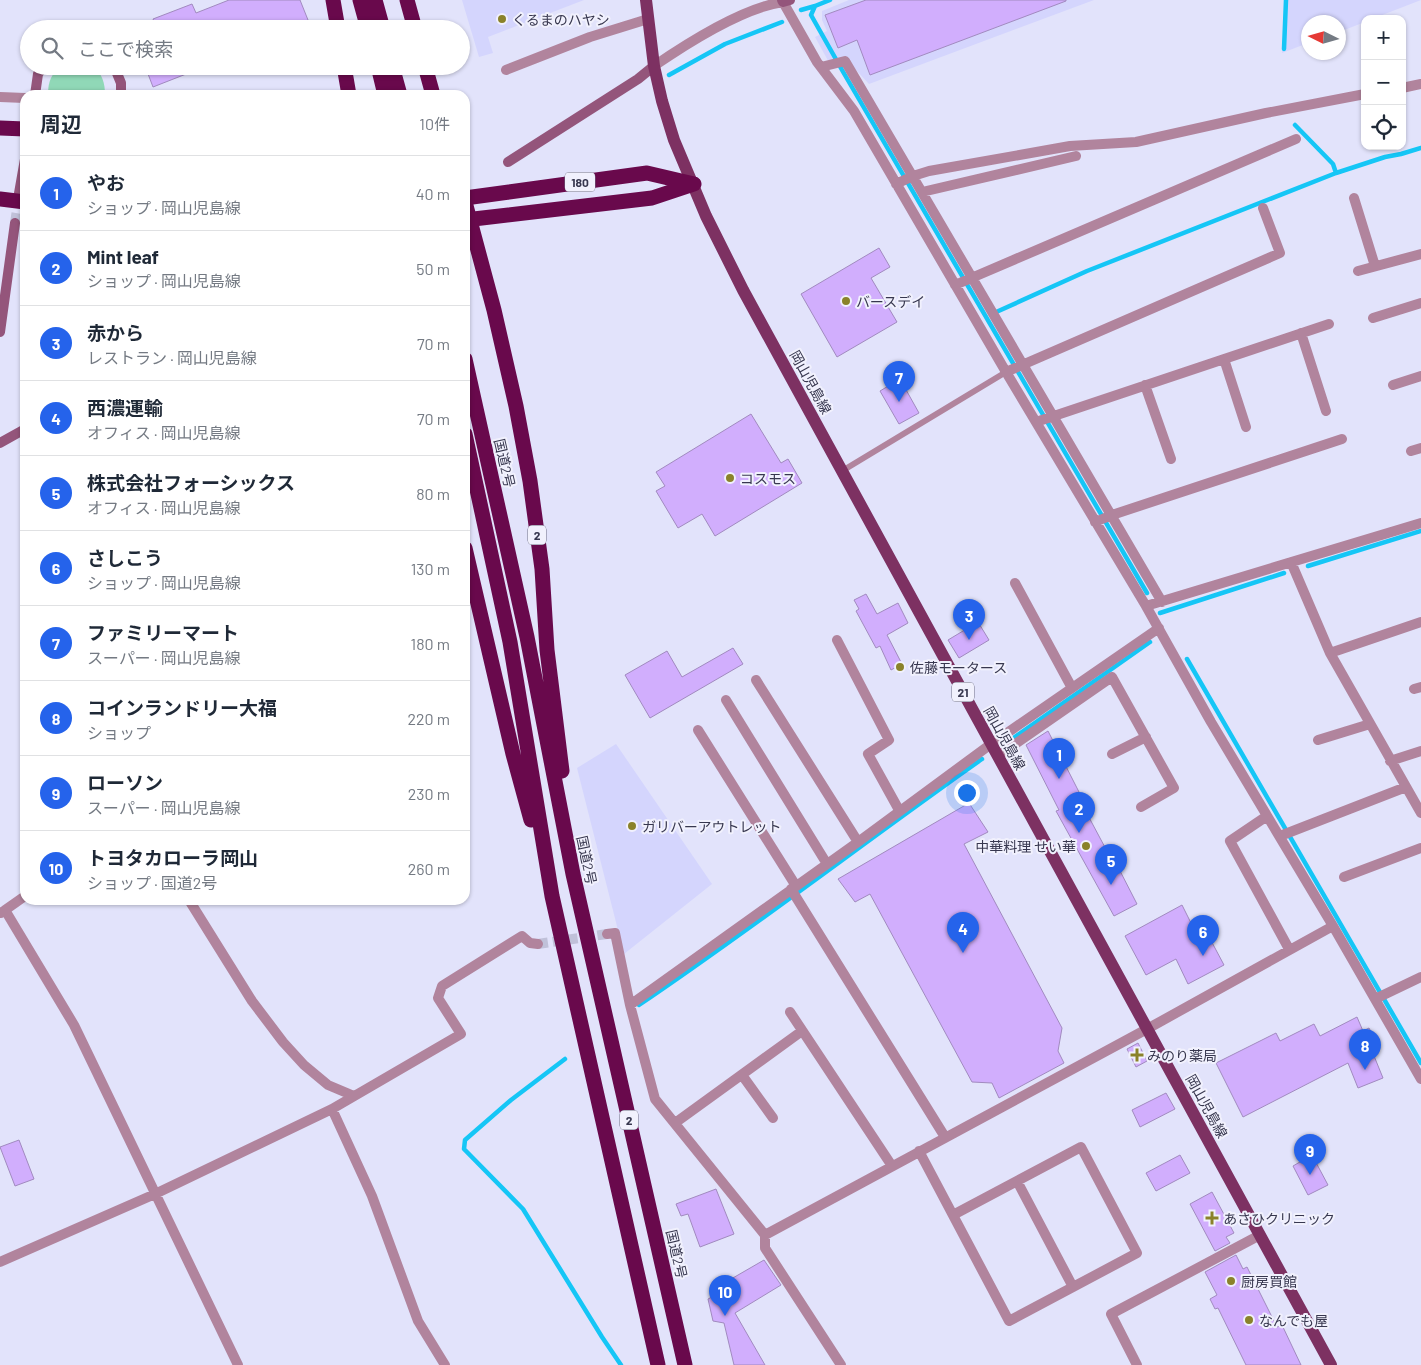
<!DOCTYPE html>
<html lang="ja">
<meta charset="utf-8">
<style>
body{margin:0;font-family:Barlow,"Noto Sans JP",sans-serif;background:#f6f6f7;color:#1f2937}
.controls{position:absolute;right:15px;top:15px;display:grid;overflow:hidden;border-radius:10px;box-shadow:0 1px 4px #0004}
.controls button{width:45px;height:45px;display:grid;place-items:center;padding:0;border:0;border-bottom:1px solid #e0e1e3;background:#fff;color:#1f2937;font:25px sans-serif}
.compass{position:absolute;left:1301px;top:15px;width:45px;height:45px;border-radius:50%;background:#fff;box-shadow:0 1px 4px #0004;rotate:275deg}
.you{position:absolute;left:966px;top:792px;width:18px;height:18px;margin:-12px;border:4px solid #fff;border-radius:50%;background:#1a73e8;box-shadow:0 0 0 8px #1a73e833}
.badge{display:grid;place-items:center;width:32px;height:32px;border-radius:50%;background:#2563eb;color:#fff;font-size:16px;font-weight:700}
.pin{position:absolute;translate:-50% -41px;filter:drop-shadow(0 1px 2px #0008)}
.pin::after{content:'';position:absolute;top:26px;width:18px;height:15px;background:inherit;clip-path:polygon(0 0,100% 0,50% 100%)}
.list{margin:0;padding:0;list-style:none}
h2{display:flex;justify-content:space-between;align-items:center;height:65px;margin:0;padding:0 20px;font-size:21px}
h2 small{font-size:16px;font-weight:400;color:#747a83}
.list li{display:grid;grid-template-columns:32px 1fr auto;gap:15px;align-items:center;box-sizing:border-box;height:75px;padding:0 20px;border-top:1px solid #e0e1e3}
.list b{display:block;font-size:19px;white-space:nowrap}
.list p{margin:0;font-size:16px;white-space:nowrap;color:#747a83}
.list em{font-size:16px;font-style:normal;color:#747a83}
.icon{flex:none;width:28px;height:28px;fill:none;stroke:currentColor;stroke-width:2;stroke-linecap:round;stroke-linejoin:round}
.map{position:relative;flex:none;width:1421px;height:1365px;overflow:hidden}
.search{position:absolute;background:#fff;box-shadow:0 1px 4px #0004;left:20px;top:20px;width:450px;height:55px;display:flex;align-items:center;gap:12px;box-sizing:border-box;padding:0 18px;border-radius:28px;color:#747a83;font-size:19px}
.panel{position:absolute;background:#fff;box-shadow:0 1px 4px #0004;left:20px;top:90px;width:450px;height:815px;border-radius:15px}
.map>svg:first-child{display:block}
.built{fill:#d4d5fd}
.green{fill:#90d8b7}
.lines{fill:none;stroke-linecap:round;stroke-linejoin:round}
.stream{stroke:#15c6f6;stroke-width:4.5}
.building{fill:#d1aefd;stroke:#a18abf}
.street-tunnel{stroke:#c0c1d9;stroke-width:10;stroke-dasharray:10 5;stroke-linecap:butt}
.secondary-tunnel{stroke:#c0c1d9;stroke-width:10;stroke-dasharray:10 5;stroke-linecap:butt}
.lane{stroke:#b1849d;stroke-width:6}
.street{stroke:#b1849d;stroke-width:10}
.secondary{stroke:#94557b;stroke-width:10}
.primary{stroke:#7d3162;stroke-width:12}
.highway{stroke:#69094c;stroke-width:15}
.poi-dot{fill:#8a822a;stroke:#f1f1fd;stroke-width:2}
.labels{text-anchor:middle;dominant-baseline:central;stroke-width:4;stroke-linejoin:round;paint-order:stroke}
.shield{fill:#f1f1fd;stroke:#6f6f83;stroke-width:1}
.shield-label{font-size:12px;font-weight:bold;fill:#37374f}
.poi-label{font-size:14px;fill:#37374f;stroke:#f1f1fd;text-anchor:start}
.street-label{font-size:14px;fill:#37374f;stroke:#f1f1fd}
</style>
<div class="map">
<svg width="1421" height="1365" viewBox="0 0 1421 1365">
<rect width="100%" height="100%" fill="#e2e3fb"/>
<path class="built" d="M462 0H584L488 37 493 53 479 57Z
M849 0H1094L869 84 855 69 831 66 815 37 827 31 822 20V11Z
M1285 0H1421L1372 19H1365V22L1339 32 1338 22H1308V43L1282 53Z
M616 744 712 884 624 954 577 768Z"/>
<path class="green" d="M63 66H94C102 75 105 82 105 95H48C48 82 51 72 63 66Z"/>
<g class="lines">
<path class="stream" d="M830 0 815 6 811 15 842 70 1147 593
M801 10 815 6
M1284 49 1286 0
M669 75 725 44 782 22
M1295 125 1333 164 1336 173
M994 313 1087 271 1336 173 1385 157 1401 154 1421 148
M1308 566 1421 531
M1160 613 1284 573
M1187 659 1421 1063
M1005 744 1150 642
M639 1005C756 926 867 840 982 759
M565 1059 511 1100 465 1140 464 1149 523 1209 602 1337 621 1365"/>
</g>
<path class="building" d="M229 0H300L310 25 301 29H157L153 19 192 4 196 13Z
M866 0H1066V1L870 75 857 40 838 48 825 15Z
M145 66H204V67L153 87Z
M879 248 890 267 871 278 897 322 837 357 801 294Z
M900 379 919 413 899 424 880 391Z
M751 414 781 463 788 459 802 483 715 536 702 514 678 528 656 491 665 486 656 472Z
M866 594 877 614 898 603 908 623 887 635 902 664 891 670 880 646 876 648 856 611 859 609 854 600Z
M978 622 989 640 959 658 948 640Z
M733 648 743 664 650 718 625 675 667 651 682 677Z
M1048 731 1079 792 1076 793 1116 868 1118 867 1137 904 1114 916 1056 811 1059 810 1026 745Z
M969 803 988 832 964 844 1062 1028 1058 1051 1064 1063 999 1098 992 1083 972 1082 870 894 855 902 838 879Z
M1182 905 1191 923 1199 918 1224 965 1188 984 1176 959 1146 975 1125 936Z
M1357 1017 1363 1031 1369 1028 1379 1047 1372 1051 1383 1078 1358 1088 1348 1063 1243 1117 1216 1063 1276 1033 1280 1041 1314 1024 1320 1036Z
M1138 1043 1147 1061 1136 1067 1127 1049Z
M1166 1093 1175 1109 1140 1127 1132 1110Z
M19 1140 34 1179 15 1186 0 1147Z
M1180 1155 1190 1173 1156 1191 1146 1173Z
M1312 1155 1328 1185 1308 1195 1293 1166Z
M716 1189 734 1234 700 1247 688 1214 681 1216 676 1204Z
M1212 1192 1234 1233 1226 1237 1230 1243 1215 1251 1190 1204Z
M1236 1255 1243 1269 1247 1267 1277 1327 1282 1325 1301 1365H1246L1218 1308 1215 1309 1210 1299 1217 1295 1205 1272Z
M764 1260 781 1285 735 1313 765 1365H734L724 1323 713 1321 708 1299 720 1293 719 1286Z"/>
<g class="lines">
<path class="street-tunnel" d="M538 944 607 934"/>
<path class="secondary-tunnel" d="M15 223 19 197"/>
<path class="lane" d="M842 471 1006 372"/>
<path class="street" d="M654 66C689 42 742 8 783 2L817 62 854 111 1006 372 1146 606 1211 722 1333 926 1421 1079
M821 67 845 61 1162 602
M506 70 590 37 648 19
M1402 88 1421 84
M0 97 25 98
M896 184 913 176 929 171 1070 146 1136 142 1266 113 1365 94
M922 192 1076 156
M1354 198 1375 266
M1358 271 1421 254
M955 285 1296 139
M1373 318 1421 303
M1301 333 1326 411
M1224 359 1246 427
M1006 372 1280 253 1263 208
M1145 385 1171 459
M1393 385 1421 376
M1036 422 1329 324
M1411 451 1421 448
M1095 522 1112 515 1342 439
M1291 562 1330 653 1421 813
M1015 583 1072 688
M1146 606 1421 523
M837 640 889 740 868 754 899 810
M1330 653 1421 622
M756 680 858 842
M1414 689 1421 687
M726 700 827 864
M698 730 796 886
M1318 740 1370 724
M1112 754 1146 737
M998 756 1112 677 1174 788 1141 807
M1390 761 1421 751
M1267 816 1230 841 1289 949
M1280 836 1406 787
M1344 877 1421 848
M791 889 945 1137
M189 900 252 1001 283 1042 304 1065 328 1085 354 1096
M5 910 74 1025 238 1365
M1 913 25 896
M607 934 615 933 630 1005 655 1099 765 1235V1248L841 1365
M1375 999 1421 977
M630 1005 858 842 991 744 1159 628
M790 1012 892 1166
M742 1075 773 1118
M332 1109 372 1196 418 1321 445 1365
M675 1123 802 1031
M919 1151 1009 1321 1137 1253 1081 1147 953 1215
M1017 1181 1073 1287
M765 1235 1147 1029 1333 926
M0 1262 155 1194 332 1109 461 1034 438 998 442 986 522 936 530 943 538 944
M1137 1365 1111 1314 1260 1235"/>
<path class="secondary" d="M782 0 783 2 790 0
M114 66 121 83V95
M35 95 38 74 44 66
M508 162 638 79 654 66
M19 193 25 159
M0 332 15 223
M0 443 25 429"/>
<path class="primary" d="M646 0 654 66 662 101 674 140 706 216 743 290 1331 1365"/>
<path class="highway" d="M333 0 338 29
M360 0 368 29
M375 0 383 29
M407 0 415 29
M344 66 349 95
M378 66 385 95
M392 66 400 95
M425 66 433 95
M0 128 25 129
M465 198 647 173 694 184
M0 199 25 202
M465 202 494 310 516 406 530 481 542 569 547 650 562 771
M465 220 652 198 694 184
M465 359 527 637 573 874 685 1365
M465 434 510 642 552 896 658 1365
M465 548 513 754 531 820"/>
</g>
<g class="poi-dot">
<circle cx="502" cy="19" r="5"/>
<circle cx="846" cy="301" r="5"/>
<circle cx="730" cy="478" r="5"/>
<circle cx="900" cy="667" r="5"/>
<circle cx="632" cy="826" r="5"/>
<circle cx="1086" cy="846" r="5"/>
<path d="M1134.5 1047.5h5v5h5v5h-5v5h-5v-5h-5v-5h5z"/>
<path d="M1209.5 1210.5h5v5h5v5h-5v5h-5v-5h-5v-5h5z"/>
<circle cx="1231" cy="1281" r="5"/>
<circle cx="1249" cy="1320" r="5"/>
</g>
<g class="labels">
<g class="shield">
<rect x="565" y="172.5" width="30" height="19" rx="4"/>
<rect x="528" y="525.5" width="18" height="19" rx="4"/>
<rect x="952" y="682.5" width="22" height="19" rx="4"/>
<rect x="620" y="1110.5" width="18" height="19" rx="4"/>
</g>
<g class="shield-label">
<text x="580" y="182">180</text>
<text x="537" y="535">2</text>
<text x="963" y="692">21</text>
<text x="629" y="1120">2</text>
</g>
<g class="poi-label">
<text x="512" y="19">くるまのハヤシ</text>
<text x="856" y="301">バースデイ</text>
<text x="740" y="478">コスモス</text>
<text x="910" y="667">佐藤モータース</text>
<text x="642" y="826">ガリバーアウトレット</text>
<text x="1076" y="846" text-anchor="end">中華料理 せい華</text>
<text x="1147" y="1055">みのり薬局</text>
<text x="1223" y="1218">あさひクリニック</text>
<text x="1241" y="1281">厨房買館</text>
<text x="1259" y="1320">なんでも屋</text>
</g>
<g class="street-label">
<text transform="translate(811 382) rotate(61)">岡山児島線</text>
<text transform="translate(505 463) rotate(77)">国道2号</text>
<text transform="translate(1005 738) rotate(61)">岡山児島線</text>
<text transform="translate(587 860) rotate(78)">国道2号</text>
<text transform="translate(1207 1106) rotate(61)">岡山児島線</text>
<text transform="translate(677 1254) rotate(77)">国道2号</text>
</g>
</g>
</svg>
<div class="controls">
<button>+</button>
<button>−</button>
<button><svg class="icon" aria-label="locate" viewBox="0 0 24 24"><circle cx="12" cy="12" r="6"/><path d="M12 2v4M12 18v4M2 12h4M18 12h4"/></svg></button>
</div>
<svg class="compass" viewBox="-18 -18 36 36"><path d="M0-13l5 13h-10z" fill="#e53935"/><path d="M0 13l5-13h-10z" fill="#747a83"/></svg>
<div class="you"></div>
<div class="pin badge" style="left:1059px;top:779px">1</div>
<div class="pin badge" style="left:1079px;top:833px">2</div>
<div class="pin badge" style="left:969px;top:640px">3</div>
<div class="pin badge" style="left:963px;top:953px">4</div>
<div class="pin badge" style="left:1111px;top:885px">5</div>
<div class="pin badge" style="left:1203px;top:956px">6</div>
<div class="pin badge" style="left:899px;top:402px">7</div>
<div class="pin badge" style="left:1365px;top:1070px">8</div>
<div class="pin badge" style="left:1310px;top:1175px">9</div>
<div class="pin badge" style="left:725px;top:1316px">10</div>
<div class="search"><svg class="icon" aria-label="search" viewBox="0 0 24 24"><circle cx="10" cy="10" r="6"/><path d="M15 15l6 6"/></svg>ここで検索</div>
<section class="panel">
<h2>周辺<small>10件</small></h2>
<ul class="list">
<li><span class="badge">1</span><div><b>やお</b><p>ショップ · 岡山児島線</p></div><em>40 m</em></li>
<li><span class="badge">2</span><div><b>Mint leaf</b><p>ショップ · 岡山児島線</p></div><em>50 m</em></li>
<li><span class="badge">3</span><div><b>赤から</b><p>レストラン · 岡山児島線</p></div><em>70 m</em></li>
<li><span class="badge">4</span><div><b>西濃運輸</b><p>オフィス · 岡山児島線</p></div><em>70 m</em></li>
<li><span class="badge">5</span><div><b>株式会社フォーシックス</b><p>オフィス · 岡山児島線</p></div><em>80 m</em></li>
<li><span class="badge">6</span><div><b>さしこう</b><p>ショップ · 岡山児島線</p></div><em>130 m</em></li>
<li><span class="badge">7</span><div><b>ファミリーマート</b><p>スーパー · 岡山児島線</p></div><em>180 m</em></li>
<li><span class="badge">8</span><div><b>コインランドリー大福</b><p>ショップ</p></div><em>220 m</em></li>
<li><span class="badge">9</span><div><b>ローソン</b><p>スーパー · 岡山児島線</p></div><em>230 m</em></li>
<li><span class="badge">10</span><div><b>トヨタカローラ岡山</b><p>ショップ · 国道2号</p></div><em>260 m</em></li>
</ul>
</section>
</div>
